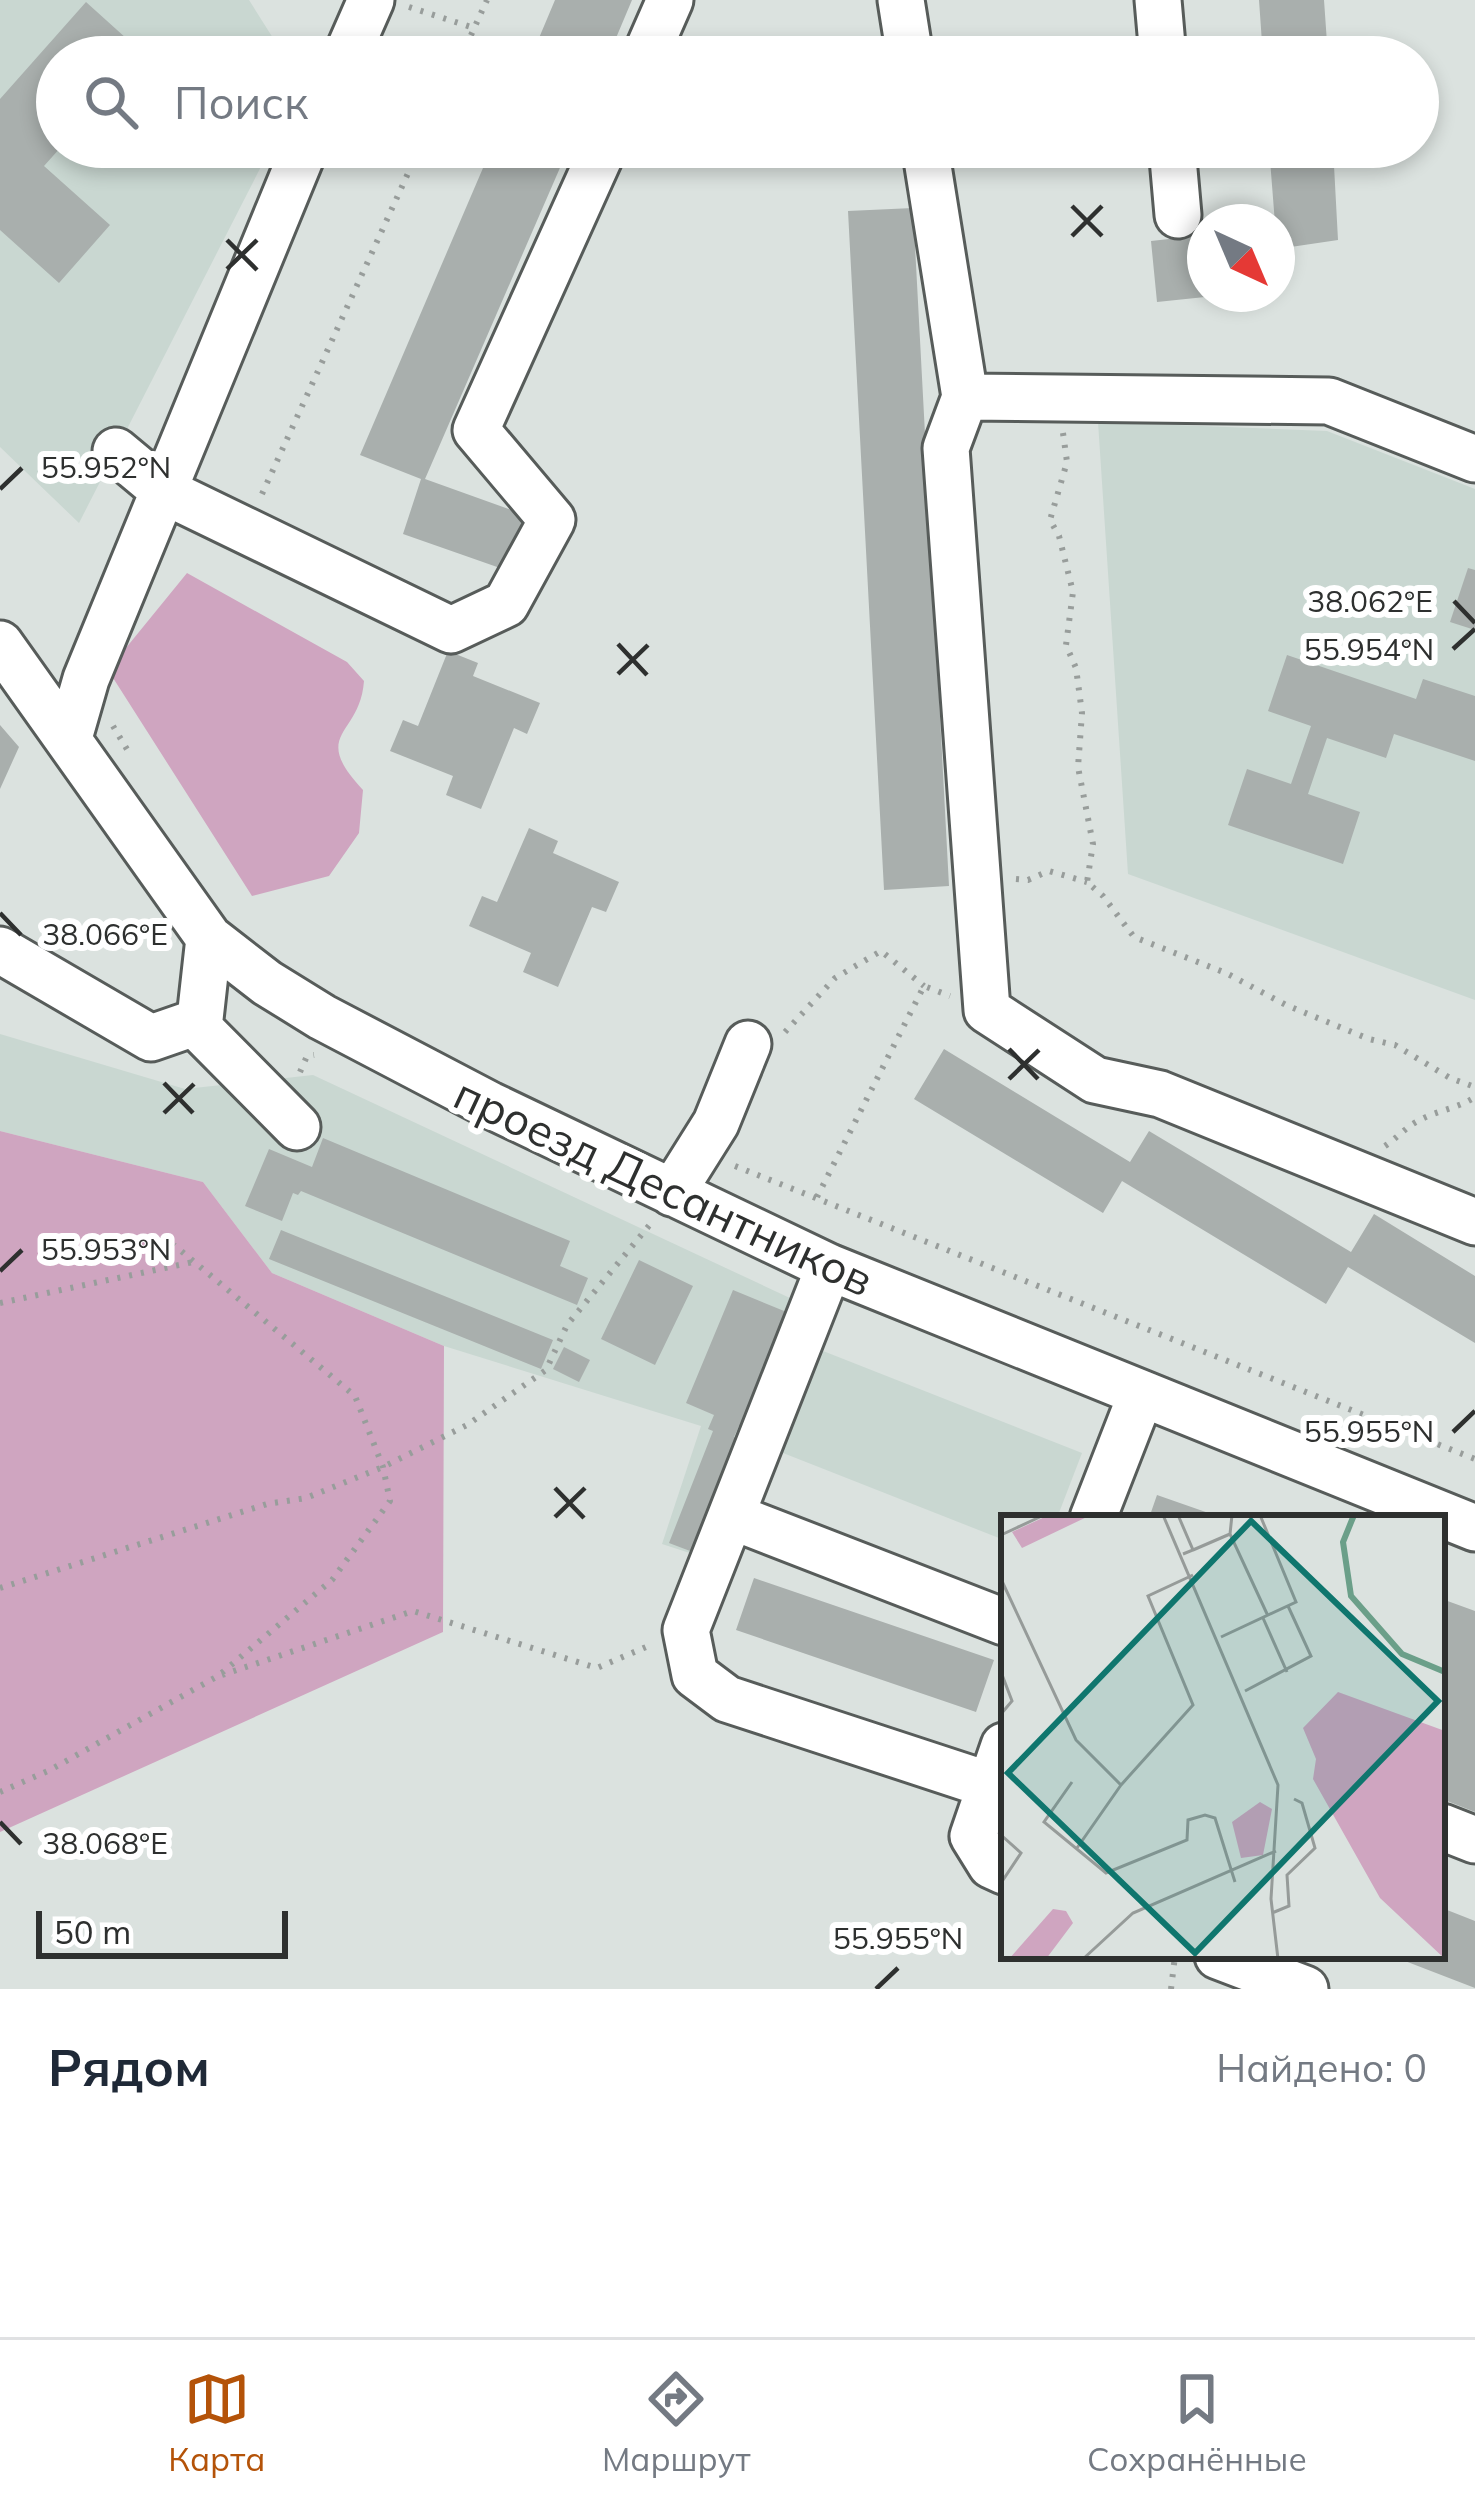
<!DOCTYPE html>
<html lang="ru">
<meta charset="utf-8">
<style>
body{margin:0;font-family:Mulish,sans-serif;background:#f6f6f7;color:#1f2937}
.compass{position:absolute;left:1187px;top:204px;width:108px;height:108px;border-radius:50%;background:#fff;box-shadow:0 6px 18px #0003;rotate:136deg}
.scale{position:absolute;left:36px;bottom:30px;width:252px;box-sizing:border-box;padding-left:12px;border:6px solid #2e302f;border-top:0;font-size:33px;line-height:42px;white-space:nowrap;color:#2e302f;-webkit-text-stroke:9px #fff;paint-order:stroke}
.list{margin:0;padding:0;list-style:none}
h2{display:flex;justify-content:space-between;align-items:center;height:156px;margin:0;padding:0 48px;font-size:51px}
h2 small{font-size:39px;font-weight:400;color:#747a83}
.icon{flex:none;width:66px;height:66px;fill:none;stroke:currentColor;stroke-width:2;stroke-linecap:round;stroke-linejoin:round}
.map{position:relative;flex:none;width:1475px;height:1989px;overflow:hidden}
.search{position:absolute;background:#fff;box-shadow:0 6px 18px #0003;left:36px;right:36px;top:36px;height:132px;display:flex;align-items:center;gap:30px;box-sizing:border-box;padding:0 42px;border-radius:66px;color:#747a83;font-size:45px}
.sheet{height:348px;background:#fff}
nav{display:flex;justify-content:space-around;align-items:center;box-sizing:border-box;height:168px;border-top:3px solid #e0e1e3;background:#fff;font-size:33px;color:#747a83}
nav a{display:grid;justify-items:center;gap:6px}
nav .on{color:#b45309}
.map>svg:first-child{display:block}
.built{fill:#c9d7d1}
.green{fill:#cfa5c0}
.building{fill:#a9afad}
.lines{fill:none;stroke-linecap:round;stroke-linejoin:round}
.minor-casing{stroke:#575c5a;stroke-width:51}
.path{stroke:#989d9b;stroke-width:6;stroke-dasharray:3 9;stroke-linecap:butt}
.minor{stroke:#fff;stroke-width:45}
.ticks{fill:none;stroke:#2e302f;stroke-width:4.5}
.labels{text-anchor:middle;dominant-baseline:central;stroke-width:12;stroke-linejoin:round;paint-order:stroke}
.street-label{font-size:45px;fill:#2e302f;stroke:#fff}
.inset-river{fill:none;stroke:#6b9f89;stroke-width:6}
.inset-road{fill:none;stroke:#969b99;stroke-width:3}
.view{fill:#0f766e;fill-opacity:0.15;stroke:#0f766e;stroke-width:6}
.inset-edge{fill:none;stroke:#2e302f;stroke-width:6}
.ticks-label{font-size:30px;text-anchor:middle;fill:#2e302f;stroke:#fff;stroke-width:12;stroke-linejoin:round;paint-order:stroke}
</style>
<div class="map">
<svg width="1475" height="1989" viewBox="0 0 1475 1989">
<rect width="100%" height="100%" fill="#dbe2df"/>
<path class="built" d="M0 0H249L285 57H57V147H271L79 523 0 447Z
M1098 422 1327 431 1475 489V1000L1128 874Z
M0 1034 185 1089 313 1075 805 1305 705 1558 662 1544 701 1426 444 1346 272 1273 203 1182 0 1131Z
M818 1349 1082 1453 1057 1518H1004V1540L778 1451Z"/>
<path class="green" d="M187 573 347 662 364 681C360 737 309 732 363 790L359 833 329 876 252 896 108 670Z
M0 1131 203 1182 272 1273 444 1346 443 1632 0 1832Z"/>
<path class="building" d="M555 0H632L608 57H531Z
M1259 0H1324L1328 57H1263Z
M86 2 147 57H57V147H61L44 166 110 225 59 283 0 230V99Z
M144 147H182L166 166Z
M492 147H569L425 479 539 520 517 574 403 534 421 479 360 455Z
M1269 147H1333L1338 240 1277 249Z
M913 208 949 886 884 890 848 211Z
M1205 235V297L1157 302 1151 241Z
M1277 255H1280L1284 289 1277 290Z
M1468 568 1475 570V630L1450 622Z
M448 651 478 663 473 676 540 703 527 734 514 728 481 809 446 795 453 776 390 751 403 720 418 726Z
M1287 655 1416 699 1423 679 1475 696V761L1394 734 1386 758 1327 738 1308 794 1360 812 1343 864 1228 825 1247 769 1291 784 1311 726 1268 711Z
M0 725 19 747 0 789Z
M529 828 558 841 553 853 619 882 606 912 592 907 558 987 523 972 531 953 469 926 482 896 497 902Z
M944 1049 1130 1162 1149 1131 1351 1252 1374 1214 1475 1276V1343L1348 1267 1326 1304 1122 1181 1103 1213 914 1099Z
M323 1138 570 1241 560 1266 588 1278 577 1305 301 1191 298 1195 293 1193 282 1221 245 1206 269 1149 312 1167Z
M281 1230 553 1340 541 1369 269 1259Z
M639 1260 693 1286 655 1365 601 1339Z
M733 1290 789 1313 742 1427 739 1426 734 1437 742 1441 698 1554 669 1543 713 1431 708 1429 714 1415 686 1403Z
M564 1347 590 1360 579 1382 553 1369Z
M1157 1495 1220 1517V1518H1149Z
M754 1578 994 1660 976 1712 736 1630Z
M1442 1599 1475 1611V1812L1442 1799Z
M1442 1908 1475 1921V1988L1392 1956H1442Z"/>
<g class="lines">
<defs>
<path id="minor" d="M901 0 910 57
M1158 0 1163 57
M346 57 371 0
M645 57 670 0
M925 147 965 397
M1172 147 1178 215
M116 451 164 491 451 630 506 604 552 520 476 430 604 147
M1475 459 1329 401 965 397 946 448 987 1010 1095 1080 1160 1094 1475 1222
M0 644 209 938 267 983 322 1017 490 1105 829 1267 1475 1528
M69 738 86 679 305 147
M209 938 199 1028 297 1127
M0 950 151 1038 200 1021
M672 1193 716 1123 748 1044
M829 1267 686 1630 695 1675 727 1699 989 1785
M731 1516 1004 1622
M1093 1518 1141 1395
M1004 1746 973 1836 991 1865 1004 1871
M1442 1827 1475 1840
M1218 1956 1305 1989"/>
</defs>
<use href="#minor" class="minor-casing"/>
<path class="path" d="M409 7 474 28
M461 57 487 0
M1063 433 1067 462 1050 520 1059 536 1073 592 1066 645 1076 668 1082 713 1078 767 1093 844 1087 882 1103 896 1134 937 1226 973 1286 1005 1369 1039 1395 1045 1450 1078 1475 1087
M262 494 420 147
M113 726 128 751
M1016 879 1028 880 1049 871 1087 882
M785 1032 835 978 881 951 924 986
M300 1072 307 1056 314 1055
M1385 1146C1397 1138 1406 1127 1418 1121 1437 1110 1457 1109 1475 1097
M735 1166 1475 1459
M817 1197 924 986 950 996
M0 1303 193 1262
M0 1588 267 1504 306 1498 383 1467 467 1425 546 1370 567 1325 652 1222
M222 1675 413 1611 597 1668 653 1644
M0 1792 50 1770 218 1676 332 1580 390 1501 383 1467 355 1396 174 1245
M1171 1989 1175 1956"/>
<use href="#minor" class="minor"/>
</g>
<path class="ticks" d="M1072 206 1102 236M1072 236 1102 206M227 240 257 270M227 269 257 240M0 489 22 468M1454 601 1475 623M618 644 647 675M1453 649 1475 629M618 674 648 645M0 913 21 935M1009 1049 1038 1079M1009 1079 1039 1050M164 1083 193 1113M164 1113 194 1084M0 1271 22 1250M1453 1432 1475 1411M555 1488 584 1518M555 1517 585 1488M0 1822 21 1844M876 1989 898 1968"/>
<g class="labels">
<g class="street-label">
<text transform="translate(664 1186) rotate(25)">проезд Десантников</text>
</g>
</g>
<g transform="translate(1001 1515)">
<rect width="444" height="444" fill="#dbe2df"/>
<path d="M48 0H90L21 33 11 17ZM337 177 444 216V444L379 383 312 264 315 244 302 213ZM259 287 271 294 262 340 240 343 231 307ZM52 394 65 396 72 408 45 444H8Z" fill="#cfa5c0"/>
<path class="inset-river" d="M353 0 342 27 350 81 401 139 444 157"/>
<path class="inset-road" d="M162 0 277 270 270 384 277 444M177 0 192 35 182 39M231 0 229 19 267 101M0 20 43 0M192 35 229 19M0 64 75 225 120 270 192 190 147 81 192 60M262 103 286 157M220 122 295 87 259 0M0 157 11 186 0 199M244 176 310 141 287 91M71 267 43 307 105 358 186 325 187 305 204 300 214 303 234 367M0 320 20 338 0 368M76 333 120 270M271 398 288 391 286 360 314 333 301 288 293 284M82 444 132 398 275 336"/>
<path class="view" d="M250 6 437 186 194 438 7 258Z"/>
<rect width="444" height="444" class="inset-edge"/>
</g>
<g class="ticks-label">
<text x="106" y="478">55.952°N</text>
<text x="1370" y="612">38.062°E</text>
<text x="1369" y="660">55.954°N</text>
<text x="105" y="945">38.066°E</text>
<text x="106" y="1260">55.953°N</text>
<text x="1369" y="1442">55.955°N</text>
<text x="105" y="1854">38.068°E</text>
<text x="898" y="1949">55.955°N</text>
</g>
</svg>
<svg class="compass" viewBox="-18 -18 36 36"><path d="M0-13l5 13h-10z" fill="#e53935"/><path d="M0 13l5-13h-10z" fill="#747a83"/></svg>
<div class="scale">50 m</div>
<div class="search"><svg class="icon" aria-label="search" viewBox="0 0 24 24"><circle cx="10" cy="10" r="6"/><path d="M15 15l6 6"/></svg>Поиск</div>
</div>
<section class="sheet">
<h2>Рядом<small>Найдено: 0</small></h2>
<ul class="list">
</ul>
</section>
<nav>
<a class="on"><svg class="icon" aria-label="map" viewBox="0 0 24 24"><path d="M3 6l6-2 6 2 6-2v14l-6 2-6-2-6 2zM9 4v14M15 6v14"/></svg>Карта</a>
<a><svg class="icon" aria-label="directions" viewBox="0 0 24 24"><path d="M12 3l9 9-9 9-9-9zM9 14v-3h6M13 9l2 2-2 2"/></svg>Маршрут</a>
<a><svg class="icon" aria-label="saved" viewBox="0 0 24 24"><path d="M7 4h10v16l-5-4-5 4z"/></svg>Сохранённые</a>
</nav>
